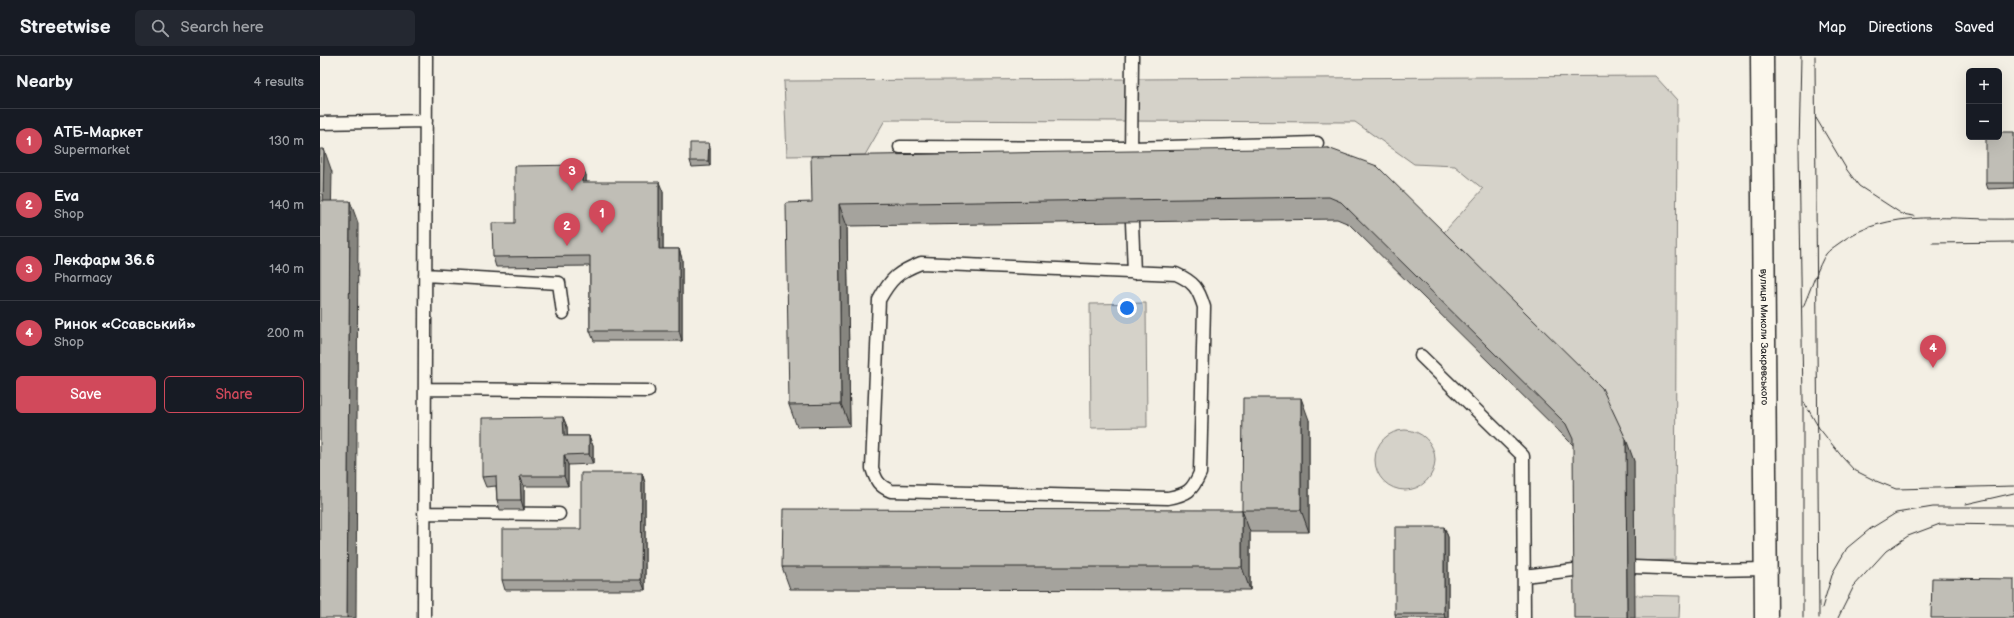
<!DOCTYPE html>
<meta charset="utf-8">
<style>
body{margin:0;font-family:"Balsamiq Sans",sans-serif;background:#242831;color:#f1f3f6}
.controls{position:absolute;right:12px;top:12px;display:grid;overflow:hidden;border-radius:6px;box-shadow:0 4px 16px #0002}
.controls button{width:36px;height:36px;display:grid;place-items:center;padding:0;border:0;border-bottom:1px solid #363941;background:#171b24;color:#f1f3f6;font:20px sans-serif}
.you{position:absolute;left:807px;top:252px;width:14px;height:14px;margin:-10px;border:3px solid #fff;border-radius:50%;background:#1a73e8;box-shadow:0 0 0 6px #1a73e833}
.badge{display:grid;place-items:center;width:26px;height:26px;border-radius:50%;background:#d1495b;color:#fff;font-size:13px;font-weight:700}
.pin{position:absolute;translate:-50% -33px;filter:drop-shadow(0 1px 2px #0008)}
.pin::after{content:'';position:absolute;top:21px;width:14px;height:12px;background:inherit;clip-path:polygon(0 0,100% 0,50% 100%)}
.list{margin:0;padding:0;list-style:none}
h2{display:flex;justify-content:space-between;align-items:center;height:52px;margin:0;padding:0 16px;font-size:17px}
h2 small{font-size:13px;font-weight:400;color:#9ea1a6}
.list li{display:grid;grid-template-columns:26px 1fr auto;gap:12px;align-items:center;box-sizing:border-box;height:64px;padding:0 16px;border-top:1px solid #363941}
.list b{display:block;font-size:15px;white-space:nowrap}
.list p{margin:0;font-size:13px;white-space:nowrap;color:#9ea1a6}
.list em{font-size:13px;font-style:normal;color:#9ea1a6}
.actions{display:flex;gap:8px;padding:12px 16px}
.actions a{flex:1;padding:9px 0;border:1px solid #d1495b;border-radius:6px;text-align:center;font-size:14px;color:#d1495b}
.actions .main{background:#d1495b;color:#fff}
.icon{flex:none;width:22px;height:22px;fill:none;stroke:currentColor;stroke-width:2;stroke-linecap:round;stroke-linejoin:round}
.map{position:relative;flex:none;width:1694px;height:562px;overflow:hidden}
header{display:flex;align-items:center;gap:24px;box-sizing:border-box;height:56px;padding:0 20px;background:#171b24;border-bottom:1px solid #363941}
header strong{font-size:19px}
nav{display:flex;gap:22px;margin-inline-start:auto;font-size:14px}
.search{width:280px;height:36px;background:#242831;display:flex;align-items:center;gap:10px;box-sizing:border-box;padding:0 14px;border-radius:6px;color:#9ea1a6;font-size:15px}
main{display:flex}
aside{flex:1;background:#171b24}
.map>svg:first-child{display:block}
.green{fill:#d5d2c9;stroke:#807e7a}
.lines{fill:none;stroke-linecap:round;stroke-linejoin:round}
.lane-casing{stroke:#2b2b2b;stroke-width:15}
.secondary-casing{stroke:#2b2b2b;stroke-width:25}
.lane{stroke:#fbf7ec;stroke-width:12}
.secondary{stroke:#fbf7ec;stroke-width:22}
.tram{stroke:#2b2b2b;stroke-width:1}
.wall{fill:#a5a39d;stroke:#2b2b2b}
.shaded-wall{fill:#86857f;stroke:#2b2b2b}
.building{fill:#c0beb6;stroke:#2b2b2b}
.labels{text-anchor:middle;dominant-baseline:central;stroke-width:3;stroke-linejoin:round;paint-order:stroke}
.street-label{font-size:10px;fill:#2b2b2b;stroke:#fbf7ec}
</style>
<header>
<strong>Streetwise</strong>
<div class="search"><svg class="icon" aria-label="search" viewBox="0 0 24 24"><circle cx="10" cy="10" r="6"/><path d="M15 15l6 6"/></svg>Search here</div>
<nav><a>Map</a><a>Directions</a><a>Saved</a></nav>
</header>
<main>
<aside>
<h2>Nearby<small>4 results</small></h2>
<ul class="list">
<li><span class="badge">1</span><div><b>АТБ-Маркет</b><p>Supermarket</p></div><em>130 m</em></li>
<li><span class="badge">2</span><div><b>Eva</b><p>Shop</p></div><em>140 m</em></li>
<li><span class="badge">3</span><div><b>Лекфарм 36.6</b><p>Pharmacy</p></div><em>140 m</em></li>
<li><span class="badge">4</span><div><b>Ринок «Ссавський»</b><p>Shop</p></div><em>200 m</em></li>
</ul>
<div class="actions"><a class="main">Save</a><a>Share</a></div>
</aside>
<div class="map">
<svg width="1694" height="562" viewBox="0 0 1694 562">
<rect width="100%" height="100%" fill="#f3efe4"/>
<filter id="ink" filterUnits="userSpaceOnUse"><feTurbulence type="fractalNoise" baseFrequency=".025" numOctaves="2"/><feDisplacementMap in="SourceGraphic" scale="8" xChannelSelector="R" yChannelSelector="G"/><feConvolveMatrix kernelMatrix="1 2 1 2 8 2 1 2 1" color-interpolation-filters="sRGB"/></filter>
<g filter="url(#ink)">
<path class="green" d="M1335 20 1357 44 1355 504 1314 505V405L1117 184 1163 133 1135 110 1094 108 1035 66 565 64 545 99 467 100 464 25Z
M826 247 827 371 771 372 770 248Z
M1055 404a30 30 0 1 1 60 0a30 30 0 1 1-60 0Z
M1314 539 1360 540 1359 562H1314Z"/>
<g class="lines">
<defs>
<path id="lane" d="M0 67 106 65
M580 91 812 92 997 87
M811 99 812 0
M812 166 814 217
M601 207 856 218C874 226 878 232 884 251L880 417C872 435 868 438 848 442L571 435C559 430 556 425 552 412L559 244C571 222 578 216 601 207Z
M105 219 239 227 243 257
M1101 300 1203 400 1204 562
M105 333 328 335
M104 457 239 458
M1314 511 1390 514 1446 513
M1204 520 1262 513
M104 562 106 0"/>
<g id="secondary">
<path id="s1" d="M1442 0 1446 562"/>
</g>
</defs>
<use href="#lane" class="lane-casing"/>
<use href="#secondary" class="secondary-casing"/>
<use href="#lane" class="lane"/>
<use href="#secondary" class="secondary"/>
<path class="tram" d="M1481 0 1479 93 1483 344V562
M1495 0 1499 562
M1496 62 1527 114 1539 130 1582 158 1594 160
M1612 187 1694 186
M1483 251C1489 238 1499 208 1506 198 1509 194 1514 191 1518 188 1567 150 1636 165 1694 163
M1484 346 1499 372 1523 402 1534 414 1556 425 1576 433 1694 430
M1646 448 1694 437
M1502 552 1513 516 1527 492 1550 473 1576 457 1613 451H1694
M1518 562 1534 530 1566 495 1588 480 1620 468 1694 469"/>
</g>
<path class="wall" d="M1694 76V132L1668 133 1666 127Z
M389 87 390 92V110L372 111 370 105Z
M1008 92 1314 405 1253 389 1029 168 1017 163 527 170 530 370 477 371 469 349 492 146Z
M266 119V126L343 136V193H359L362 203V285H274L270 275V210L176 211 173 201Z
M243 361 247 371V380H269L273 390V408L248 409V430H204V454H180L177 444 176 430 166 431 162 421Z
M989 364V476H930V534L470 533 462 511 922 454Z
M322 417 325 427V534H185L182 524 261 473Z
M1124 471 1128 481V562H1076L1075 558Z"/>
<path class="shaded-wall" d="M389 87 390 92V110L388 105Z
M4 93 12 116 11 167 3 145Z
M262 109 266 119V136L262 126Z
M339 126 343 136V203L339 193Z
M30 145 38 167 36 562H27Z
M519 148 527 170 530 370 521 348Z
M359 193 362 203V285L359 275Z
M981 342 989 364V476L981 454Z
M243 361 247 371 248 390 244 380Z
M269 380 273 390V408L269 398Z
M1306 383 1314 405 1315 562H1307Z
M244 399 248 409V430L244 420Z
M322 417 325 427V534L321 524Z
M200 420 204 430V454L201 444Z
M922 454 930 476V534L922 511Z
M1124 471 1128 481V562H1125L1124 558Z"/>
<path class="building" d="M1679 76H1694V127H1666V81H1679Z
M370 87H389L388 105H370Z
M1008 92 1057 110 1282 332 1306 383 1307 562H1254L1253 383 1246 368 1021 146 1009 141 519 148 521 348 469 349 466 147 492 146 491 100Z
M0 93H4L3 145H30L27 562H0Z
M262 109V126H339V193H359V275H270V200L173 201 172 167H195V110Z
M923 342H981V454H922Z
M243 361 244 380H269V398L244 399V420H200L201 444H177L176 420 162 421V362Z
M261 417H322L321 524H182V473H261Z
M463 453 922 454V511H462Z
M1075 471H1124V558H1075Z
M1612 522 1694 523V562H1611Z"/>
</g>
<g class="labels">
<g class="street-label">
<text stroke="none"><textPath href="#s1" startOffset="281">вулиця Миколи Закревського</textPath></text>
</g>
</g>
</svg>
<div class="controls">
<button>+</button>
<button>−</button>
</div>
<div class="you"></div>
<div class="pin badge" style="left:282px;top:177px">1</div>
<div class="pin badge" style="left:247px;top:190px">2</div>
<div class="pin badge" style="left:252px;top:135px">3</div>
<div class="pin badge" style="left:1613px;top:312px">4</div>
</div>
</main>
